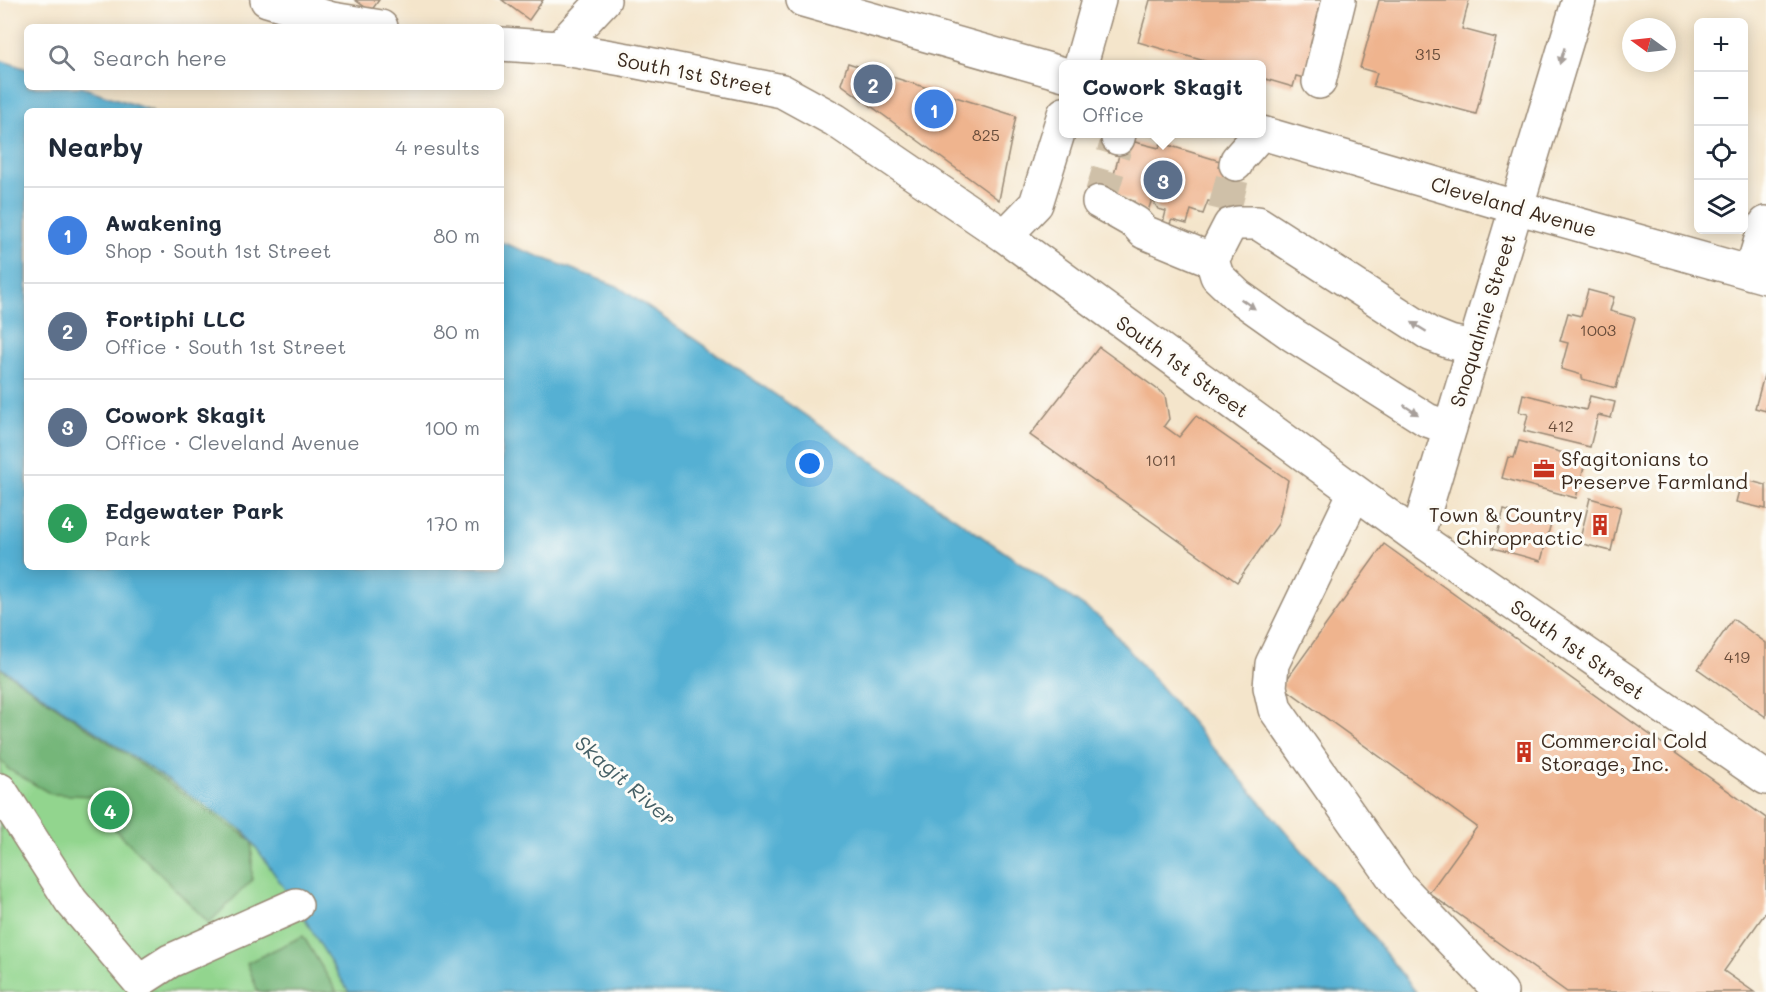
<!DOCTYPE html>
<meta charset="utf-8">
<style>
body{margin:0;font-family:Mali,sans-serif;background:#f6f6f7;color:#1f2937}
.controls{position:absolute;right:18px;top:18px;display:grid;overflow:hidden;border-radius:9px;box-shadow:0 3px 15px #0003}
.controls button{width:54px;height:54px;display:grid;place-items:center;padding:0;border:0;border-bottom:2px solid #e0e1e3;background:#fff;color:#1f2937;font:30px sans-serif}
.compass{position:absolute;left:1622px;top:18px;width:54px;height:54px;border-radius:50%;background:#fff;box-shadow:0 3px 15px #0003;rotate:285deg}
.you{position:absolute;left:810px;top:464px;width:21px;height:21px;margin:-15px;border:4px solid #fff;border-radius:50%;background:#1a73e8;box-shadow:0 0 0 9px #1a73e833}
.badge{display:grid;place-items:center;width:39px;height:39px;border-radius:50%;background:#7c3aed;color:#fff;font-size:20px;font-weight:700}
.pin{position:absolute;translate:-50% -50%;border:3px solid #fff;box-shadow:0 2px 6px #0006}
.popup{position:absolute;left:1059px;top:60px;width:207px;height:78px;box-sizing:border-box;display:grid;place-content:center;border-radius:9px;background:#fff;filter:drop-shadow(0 2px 4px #0005);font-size:20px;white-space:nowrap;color:#747a83}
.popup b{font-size:22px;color:#1f2937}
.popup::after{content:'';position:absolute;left:50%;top:100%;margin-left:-12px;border:12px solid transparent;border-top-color:#fff}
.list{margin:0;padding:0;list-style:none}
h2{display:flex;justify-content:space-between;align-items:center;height:78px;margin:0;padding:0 24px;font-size:26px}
h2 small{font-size:20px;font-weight:400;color:#747a83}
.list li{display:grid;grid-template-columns:39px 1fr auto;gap:18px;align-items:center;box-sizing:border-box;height:96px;padding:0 24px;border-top:2px solid #e0e1e3}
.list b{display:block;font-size:22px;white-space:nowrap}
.list p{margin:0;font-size:20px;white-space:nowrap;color:#747a83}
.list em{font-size:20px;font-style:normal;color:#747a83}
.icon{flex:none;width:33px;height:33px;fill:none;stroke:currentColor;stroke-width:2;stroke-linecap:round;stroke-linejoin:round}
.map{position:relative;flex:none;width:1766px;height:992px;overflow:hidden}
.search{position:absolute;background:#fff;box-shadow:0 3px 15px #0003;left:24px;top:24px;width:480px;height:66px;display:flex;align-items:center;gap:15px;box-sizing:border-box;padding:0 21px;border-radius:9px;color:#747a83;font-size:22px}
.panel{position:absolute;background:#fff;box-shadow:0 3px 15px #0003;left:24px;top:108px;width:480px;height:462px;border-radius:9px}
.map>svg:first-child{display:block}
.green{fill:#92d58e;stroke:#668056;stroke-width:1.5}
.forest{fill:#75b679;stroke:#58704c;stroke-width:1.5}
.water{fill:#55b0d3;stroke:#486d78;stroke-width:1.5}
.building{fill:#efb48e}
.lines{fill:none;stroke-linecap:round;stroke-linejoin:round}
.minor-tunnel{stroke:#cfc0a8;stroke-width:33;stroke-dasharray:33 16;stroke-linecap:butt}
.minor-casing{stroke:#988874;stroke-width:36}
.minor{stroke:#fff;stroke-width:33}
.oneway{fill:#a79f9a}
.labels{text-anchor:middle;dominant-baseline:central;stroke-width:6;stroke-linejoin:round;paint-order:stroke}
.number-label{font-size:16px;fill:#684c3a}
.street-label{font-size:20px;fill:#3b2a1e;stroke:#fdfcf7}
.poi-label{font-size:20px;fill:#3b2a1e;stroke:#fdfcf7;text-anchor:start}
.water-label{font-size:21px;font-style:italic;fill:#456066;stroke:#fdfcf7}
</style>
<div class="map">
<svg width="1766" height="992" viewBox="0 0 1766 992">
<rect width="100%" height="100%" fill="#fdfcf7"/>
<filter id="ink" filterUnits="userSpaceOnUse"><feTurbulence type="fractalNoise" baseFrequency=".0167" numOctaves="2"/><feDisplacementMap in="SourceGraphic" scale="12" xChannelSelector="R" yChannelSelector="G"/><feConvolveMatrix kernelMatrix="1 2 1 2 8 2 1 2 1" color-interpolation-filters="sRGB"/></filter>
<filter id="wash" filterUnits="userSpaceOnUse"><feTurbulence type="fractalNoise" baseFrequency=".008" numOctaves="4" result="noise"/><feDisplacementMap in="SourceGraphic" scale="24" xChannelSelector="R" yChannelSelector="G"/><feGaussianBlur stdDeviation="1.35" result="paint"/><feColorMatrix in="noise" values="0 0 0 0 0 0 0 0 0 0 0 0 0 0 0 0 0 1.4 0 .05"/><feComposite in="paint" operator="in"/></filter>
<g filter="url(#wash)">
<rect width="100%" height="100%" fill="#f4e5cb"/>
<path class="green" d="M0 659 187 779 252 841 426 992H0Z"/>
<path class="forest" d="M0 668 252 841V880L209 923 111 825 92 796 51 794 8 769 0 759Z
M303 936 337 992H258L247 963Z"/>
<path class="water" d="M0 60 27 69V87H81L153 111H27V567H501V242L617 286 1102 619 1332 885 1416 992H349L296 905 246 833 0 667Z"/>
<g id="blocks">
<path class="building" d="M355 0H379L371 11Z
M502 0H543L529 20Z
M1150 0H1325L1304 78 1296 76 1293 87 1262 78V64H1215L1138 42Z
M1379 0H1469L1462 29 1496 38 1476 114 1373 86 1377 73 1360 68Z
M848 63 1016 116 999 200 841 84Z
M1123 139 1159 148 1161 143 1220 161 1218 166 1241 173 1231 207 1208 201 1203 214 1191 210 1187 224 1172 220 1169 225 1163 223 1166 211 1158 209 1152 199 1148 211 1134 207V201L1109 194Z
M1588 290 1614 297 1610 311 1635 318 1616 388 1582 379V375L1561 369 1568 343 1560 341 1568 313 1581 316Z
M1099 347 1165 395 1169 419 1164 426 1179 437 1196 416 1288 480 1278 524 1237 582 1030 435Z
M1765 372H1766V411L1755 408Z
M1523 394 1586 410 1590 396 1615 402 1611 418 1598 415 1590 447 1524 431 1528 414 1519 412Z
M1519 441 1586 459 1576 498 1502 478 1508 457 1514 458Z
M1742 479 1766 485V509L1736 502Z
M1590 498 1621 507 1611 551 1579 543Z
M1504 510 1551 523 1541 561 1493 548Z
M1384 544 1766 818V912L1724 971 1754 992H1567L1429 893 1477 827 1282 686Z
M1733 619 1766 643V717L1698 669Z"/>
</g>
</g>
<g filter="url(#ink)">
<use href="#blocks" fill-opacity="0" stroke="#988874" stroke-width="1.5"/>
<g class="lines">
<path class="minor-tunnel" d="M1099 202 1118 138
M1224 211 1236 164"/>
<defs>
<path id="minor" d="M267 0 332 19 381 27
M803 0 1064 74
M501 44 559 48 628 60 782 91 835 120 1005 236 1417 537 1766 778
M559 48 604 0
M1081 64 1099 0
M1319 82 1339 0
M1262 133 1491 200 1766 277
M1118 138 1119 134
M1236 164 1237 160 1260 134
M1099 202 1136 223 1144 232 1212 260
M1005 236 1036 204 1064 114
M1751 273 1766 223
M1450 428 1427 420 1293 335 1238 296 1217 276 1212 260 1230 225 1238 223H1258L1430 334 1450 342 1473 347
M1355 492 1272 664 1270 687 1275 709 1400 887 1501 992
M1417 537 1579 0
M0 790 71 901 139 981 170 961 296 905"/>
</defs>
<use href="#minor" class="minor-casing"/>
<use href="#minor" class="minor"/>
</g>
<defs><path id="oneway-solid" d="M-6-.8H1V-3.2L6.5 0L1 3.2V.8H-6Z" transform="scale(1.5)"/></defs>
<g class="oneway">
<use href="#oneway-solid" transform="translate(1562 56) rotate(107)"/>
<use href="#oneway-solid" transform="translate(1248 304) rotate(35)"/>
<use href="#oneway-solid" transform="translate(1419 327) rotate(-148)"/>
<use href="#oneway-solid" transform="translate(1411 410) rotate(33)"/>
</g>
</g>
<defs>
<symbol id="office-bare" viewBox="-9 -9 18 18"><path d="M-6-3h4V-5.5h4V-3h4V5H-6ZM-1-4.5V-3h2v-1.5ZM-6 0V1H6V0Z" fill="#c8321e" stroke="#fdfcf7" stroke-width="2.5" paint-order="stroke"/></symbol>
<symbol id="building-bare" viewBox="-9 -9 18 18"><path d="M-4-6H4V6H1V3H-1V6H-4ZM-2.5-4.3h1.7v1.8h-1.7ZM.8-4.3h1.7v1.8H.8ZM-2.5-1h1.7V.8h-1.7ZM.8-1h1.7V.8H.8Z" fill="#c8321e" stroke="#fdfcf7" stroke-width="2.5" paint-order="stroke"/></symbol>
</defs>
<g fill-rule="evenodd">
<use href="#office-bare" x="1529" y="454" width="30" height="30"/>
<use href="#building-bare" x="1585" y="510" width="30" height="30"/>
<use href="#building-bare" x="1509" y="737" width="30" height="30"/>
</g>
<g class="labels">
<g class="number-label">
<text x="1428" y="53">315</text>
<text x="986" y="134">825</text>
<text x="1598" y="329">1003</text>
<text x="1561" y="425">412</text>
<text x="1161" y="459">1011</text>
<text x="1737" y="656">419</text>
</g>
<g class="street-label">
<text transform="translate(695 73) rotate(11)">South 1st Street</text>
<text transform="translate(1514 206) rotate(16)">Cleveland Avenue</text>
<text transform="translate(1482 320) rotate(-73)">Snoqualmie Street</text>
<text transform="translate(1183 366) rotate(36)">South 1st Street</text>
<text transform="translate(1578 649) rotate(35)">South 1st Street</text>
</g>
<g class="poi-label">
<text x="1561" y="458">Sfagitonians to<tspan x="1561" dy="23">Preserve Farmland</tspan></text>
<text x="1583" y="514" text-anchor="end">Town &amp; Country<tspan x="1583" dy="23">Chiropractic</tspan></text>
<text x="1541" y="740">Commercial Cold<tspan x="1541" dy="23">Storage, Inc.</tspan></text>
</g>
<g class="water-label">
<text transform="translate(626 780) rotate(41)">Skagit River</text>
</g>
</g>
</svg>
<div class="controls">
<button>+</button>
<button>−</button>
<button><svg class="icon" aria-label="locate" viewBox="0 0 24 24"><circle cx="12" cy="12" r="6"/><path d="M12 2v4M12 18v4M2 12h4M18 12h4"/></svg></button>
<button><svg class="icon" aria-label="layers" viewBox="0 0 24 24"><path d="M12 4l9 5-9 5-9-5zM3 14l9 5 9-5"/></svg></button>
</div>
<svg class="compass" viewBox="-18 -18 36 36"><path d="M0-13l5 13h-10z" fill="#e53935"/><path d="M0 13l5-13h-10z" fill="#747a83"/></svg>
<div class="you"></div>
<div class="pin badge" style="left:934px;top:109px;background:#3f7fe0">1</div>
<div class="pin badge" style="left:873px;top:84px;background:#5c6f8a">2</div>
<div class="pin badge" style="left:1163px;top:180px;background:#5c6f8a">3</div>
<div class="popup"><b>Cowork Skagit</b>Office</div>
<div class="pin badge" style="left:110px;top:810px;background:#2e9e5b">4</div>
<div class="search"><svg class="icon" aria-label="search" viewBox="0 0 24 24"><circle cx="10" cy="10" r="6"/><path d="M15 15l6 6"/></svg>Search here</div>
<section class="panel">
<h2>Nearby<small>4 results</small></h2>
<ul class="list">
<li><span class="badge" style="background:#3f7fe0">1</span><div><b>Awakening</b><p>Shop · South 1st Street</p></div><em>80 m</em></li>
<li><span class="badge" style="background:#5c6f8a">2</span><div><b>Fortiphi LLC</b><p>Office · South 1st Street</p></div><em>80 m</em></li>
<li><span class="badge" style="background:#5c6f8a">3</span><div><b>Cowork Skagit</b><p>Office · Cleveland Avenue</p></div><em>100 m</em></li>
<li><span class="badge" style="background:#2e9e5b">4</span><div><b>Edgewater Park</b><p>Park</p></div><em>170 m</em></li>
</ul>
</section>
</div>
